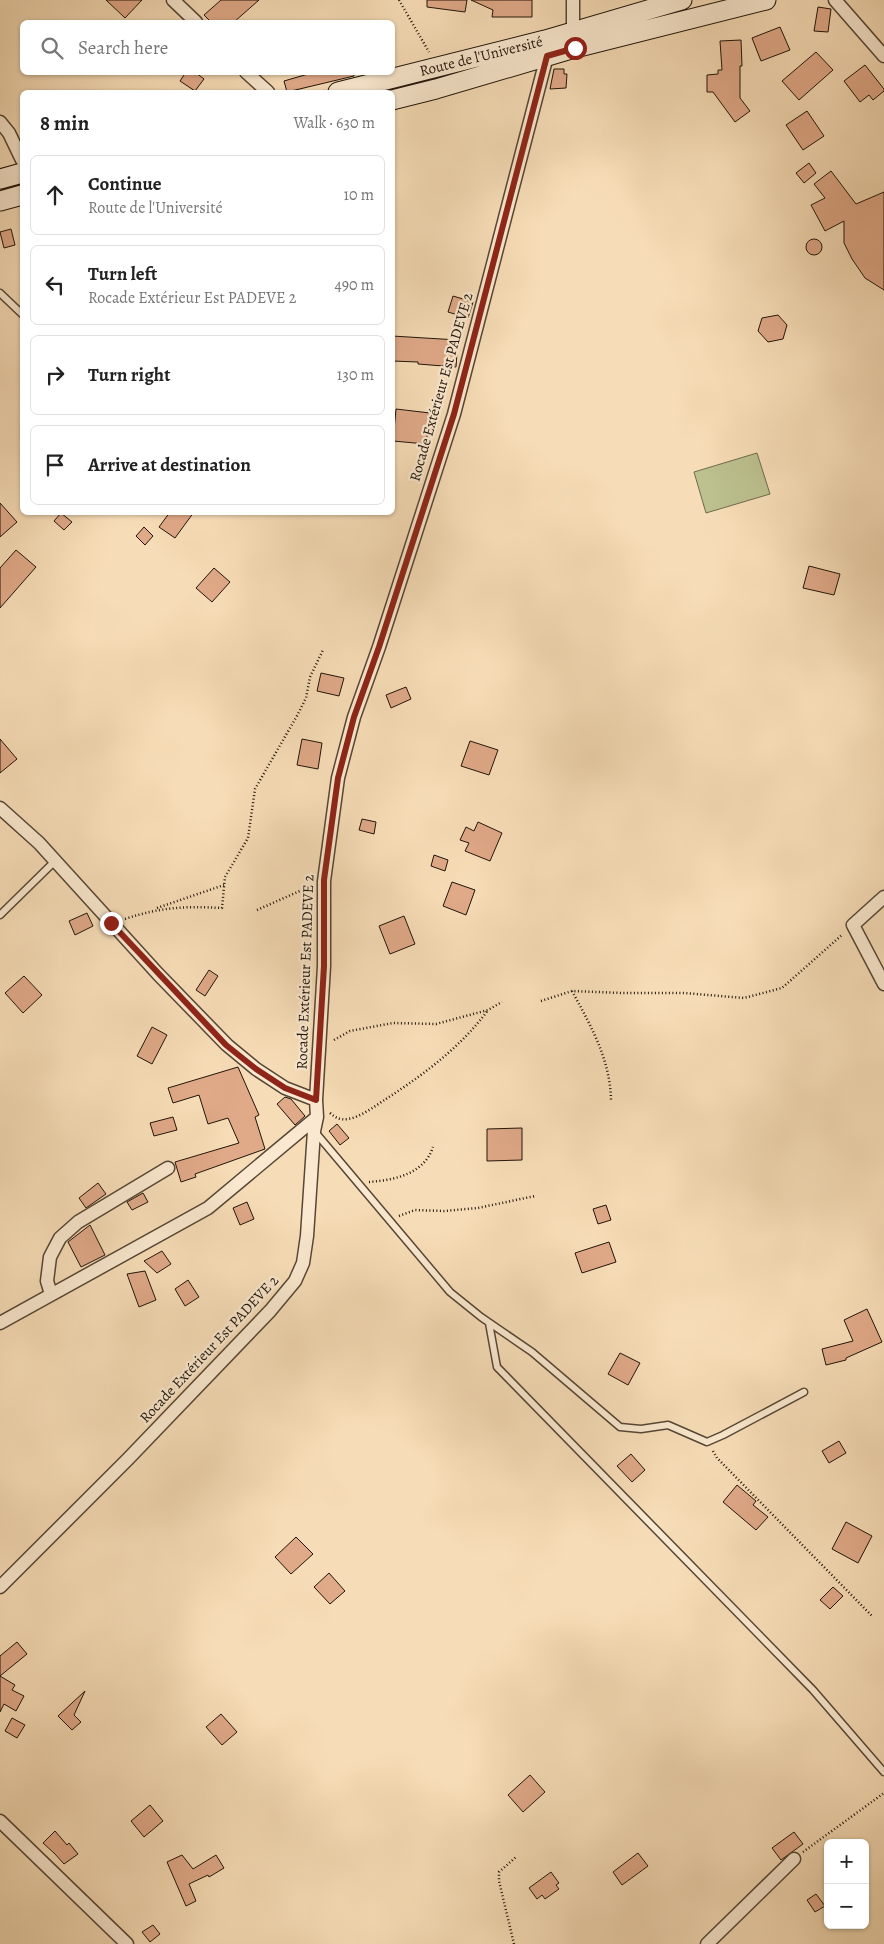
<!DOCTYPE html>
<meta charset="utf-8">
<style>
body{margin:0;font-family:Alegreya,serif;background:#f2f2f2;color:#222}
.controls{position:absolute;right:15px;bottom:15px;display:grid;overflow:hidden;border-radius:8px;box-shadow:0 1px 4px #0004}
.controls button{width:45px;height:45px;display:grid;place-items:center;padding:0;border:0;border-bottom:1px solid #e0e0e0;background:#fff;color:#222;font:25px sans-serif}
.stop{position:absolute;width:15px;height:15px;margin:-11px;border:4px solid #8f2418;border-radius:50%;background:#fff}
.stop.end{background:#8f2418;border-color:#fff;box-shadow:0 1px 5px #0008}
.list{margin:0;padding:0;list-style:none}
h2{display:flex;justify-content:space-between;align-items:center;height:65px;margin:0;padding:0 20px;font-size:21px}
h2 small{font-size:16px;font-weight:400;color:#767676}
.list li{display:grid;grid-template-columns:32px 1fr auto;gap:15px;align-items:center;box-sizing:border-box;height:80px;margin:0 10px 10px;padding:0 10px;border:1px solid #e0e0e0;border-radius:8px}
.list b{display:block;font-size:19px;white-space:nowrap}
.list p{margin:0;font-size:16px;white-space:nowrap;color:#767676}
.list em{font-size:16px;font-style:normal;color:#767676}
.icon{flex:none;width:28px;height:28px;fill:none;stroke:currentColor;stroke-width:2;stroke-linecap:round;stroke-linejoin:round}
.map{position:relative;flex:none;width:884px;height:1944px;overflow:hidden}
.search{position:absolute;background:#fff;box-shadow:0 1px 4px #0004;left:20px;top:20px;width:375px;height:55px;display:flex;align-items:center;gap:12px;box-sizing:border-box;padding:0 18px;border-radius:8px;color:#767676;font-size:19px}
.panel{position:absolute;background:#fff;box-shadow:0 1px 4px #0004;left:20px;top:90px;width:375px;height:425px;border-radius:8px}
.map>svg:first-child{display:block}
.green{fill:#bcc18f;stroke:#6e6a4c}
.building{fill:#e0a988;stroke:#20140a}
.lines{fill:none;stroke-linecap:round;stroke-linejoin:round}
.service-casing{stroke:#564635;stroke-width:9}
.minor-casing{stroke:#564635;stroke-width:15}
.secondary-casing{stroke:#20140a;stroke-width:21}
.path{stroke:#20140a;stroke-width:2.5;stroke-dasharray:1 2.5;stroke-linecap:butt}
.service{stroke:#fae9d0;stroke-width:6}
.minor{stroke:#fae9d0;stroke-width:12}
.secondary{stroke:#fae9d0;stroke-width:19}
.route{stroke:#8f2418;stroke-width:6}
.labels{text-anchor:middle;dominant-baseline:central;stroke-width:4.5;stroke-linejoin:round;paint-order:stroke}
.street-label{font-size:15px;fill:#20140a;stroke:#fae9d0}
</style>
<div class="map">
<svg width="884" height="1944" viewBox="0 0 884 1944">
<rect width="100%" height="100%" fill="#f7ddb7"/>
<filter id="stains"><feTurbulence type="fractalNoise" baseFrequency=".004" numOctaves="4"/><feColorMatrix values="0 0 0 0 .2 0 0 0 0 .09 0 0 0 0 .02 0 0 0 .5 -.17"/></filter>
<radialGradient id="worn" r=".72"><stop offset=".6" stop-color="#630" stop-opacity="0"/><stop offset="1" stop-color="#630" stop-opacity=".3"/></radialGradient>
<path class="green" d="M757 453 770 494 706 513 694 472Z"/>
<path class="building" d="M106 0H142L125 18Z
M221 0H259L234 22H211L204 15Z
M427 0H467L465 12 427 7Z
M471 0H532V17H492L493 10Z
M818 7 831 9 828 32 814 31Z
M780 27 790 50 761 61 752 38Z
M741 40 742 66H740V98L750 111 735 122 713 92H707V75L718 74V70H722L720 41Z
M816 52 833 70 799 100 782 81Z
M865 65 884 89V91L873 100 869 95 860 102 844 81Z
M554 69H564V74H567L566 88 550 89Z
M186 72H195L204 79 195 91 180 81Z
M315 72H354V76L287 92 284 81Z
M807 111 824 136 803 150 786 125Z
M809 163 816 173 804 183 796 173Z
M831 171 856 204 884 192V290L865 278 852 259 844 243V221L825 231 811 205 825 198 814 184Z
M11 229 15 245 4 248 0 232Z
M806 247a8 8 0 1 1 16 0a8 8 0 1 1-16 0Z
M453 296 473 302 468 318 448 312Z
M778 315 787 325 783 339 768 342 758 331 762 318Z
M392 336 458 340 456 367 418 364V362L392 361Z
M396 409 430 413 426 444 393 441Z
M0 503 17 522 0 537Z
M170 512H194L175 538 159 527Z
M61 513 72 522 64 530 54 521Z
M144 527 153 536 145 545 136 536Z
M16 550 36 567 0 608V568Z
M809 566 840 574 834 595 803 588Z
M214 568 230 582 212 602 196 588Z
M321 673 344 678 339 696 317 691Z
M406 687 411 699 391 708 386 695Z
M0 739 17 759 0 773Z
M302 739 322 743 318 769 297 765Z
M470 741 498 750 489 775 461 766Z
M362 819 376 822 374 834 359 830Z
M478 822 502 833 490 861 465 851 469 843 460 840 466 827 474 831Z
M434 855 448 860 445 871 431 866Z
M452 882 475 890 466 915 443 906Z
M87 913 93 926 75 935 69 921Z
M404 916 415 944 390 954 379 926Z
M209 970 218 976 205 996 196 990Z
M24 976 42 995 23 1013 5 993Z
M152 1027 167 1035 152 1064 137 1056Z
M238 1067 259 1115 255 1117 265 1149 195 1174 196 1177 181 1182 175 1162 239 1143 228 1118 208 1124 199 1095 173 1103 168 1088Z
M285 1097 291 1099 305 1116 295 1125 277 1104Z
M173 1117 177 1130 154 1136 150 1123Z
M337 1124 349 1138 340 1145 329 1131Z
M522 1128V1160L487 1161V1129Z
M98 1183 106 1194 86 1208 79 1198Z
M143 1193 148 1202 132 1210 127 1202Z
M247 1202 254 1219 240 1225 233 1208Z
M606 1205 611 1220 598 1224 593 1209Z
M90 1225 105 1255 81 1267 68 1242Z
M609 1242 616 1262 582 1273 575 1253Z
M162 1251 171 1264 157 1273 144 1261Z
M145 1271 156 1300 139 1307 127 1274Z
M188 1280 199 1297 185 1306 175 1289Z
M867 1309 882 1342 846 1358V1360L826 1365 822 1349 853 1341 844 1320Z
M620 1353 640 1363 628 1385 608 1374Z
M839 1441 846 1453 829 1463 822 1451Z
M631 1454 645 1470 632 1482 617 1466Z
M737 1485 756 1501 753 1505 768 1517 756 1530 723 1502Z
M846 1522 872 1536 858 1563 832 1549Z
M296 1537 313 1554 291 1574 275 1557Z
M329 1573 345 1591 330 1604 314 1587Z
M833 1587 843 1596 830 1609 820 1600Z
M17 1642 27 1654 0 1676V1656Z
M0 1676 15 1685 12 1690 24 1696 16 1711 4 1704 0 1712Z
M85 1691 74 1715 81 1722 72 1730 58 1716Z
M221 1714 237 1732 222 1745 206 1727Z
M12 1718 25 1725 17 1738 5 1731Z
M530 1775 545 1792 523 1812 508 1795Z
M150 1805 163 1821 144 1837 131 1821Z
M55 1831 67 1845 69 1843 78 1854 64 1864 55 1854 43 1843Z
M794 1832 803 1844 781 1860 772 1848Z
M638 1853 648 1866 622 1885 613 1872Z
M182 1855 193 1869 216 1855 224 1868 209 1877 208 1875 189 1884 196 1901 186 1906 167 1862Z
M551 1872 559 1883 556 1885 559 1889 545 1899 542 1895 537 1899 529 1888Z
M816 1894 825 1906 815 1912 807 1900Z
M153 1925 160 1934 150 1942 142 1932Z"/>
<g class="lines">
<defs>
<path id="service" d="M0 293 22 314
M0 915 55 861
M315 1132 450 1292 481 1317 532 1352 620 1427 641 1429 668 1425 707 1442 723 1435 804 1392
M489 1323 497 1367 813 1690 884 1772"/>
<path id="minor" d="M173 0 196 22
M573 0V32
M835 0 884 56
M246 72 268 92
M0 122 9 133 22 160
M0 808 39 843 158 974 227 1045 256 1069 285 1088 316 1100
M884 897 853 925 884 984
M51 1294 47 1281 50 1257 60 1238 78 1222 168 1168
M0 1323 208 1208 317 1117
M0 1587 128 1459 270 1311 295 1281 303 1263 307 1236 314 1131 317 1117 316 1100 324 966V881L338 778 354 717 379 647 454 414 547 56
M0 1821 127 1944
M707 1944 794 1859"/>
<path id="secondary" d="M338 92 545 40 682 0
M392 100 436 89 575 48 766 0
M0 179 22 173
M0 201 22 195"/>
</defs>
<use href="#service" class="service-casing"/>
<use href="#minor" class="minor-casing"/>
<use href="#secondary" class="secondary-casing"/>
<path class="path" d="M399 0 429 52
M157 908 224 885
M257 910 311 886
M125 919C161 907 185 906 222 908L225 877 248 838 255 789 298 714 306 698 310 677 323 650
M572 991C591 1026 611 1061 611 1102
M541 1001 572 991 622 993H684L744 998 782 988 843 934
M334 1040 350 1031 393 1023 436 1024 488 1010 502 1002
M330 1113C336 1118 340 1120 348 1119 361 1117 375 1106 386 1099 423 1075 461 1047 488 1010
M369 1182C395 1180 424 1174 433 1147
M399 1216 415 1210 444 1211 478 1208 535 1196
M713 1451 717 1458 873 1617
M803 1852 884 1793
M514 1944 499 1881V1872L516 1857"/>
<use href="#service" class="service"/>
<use href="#minor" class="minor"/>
<use href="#secondary" class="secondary"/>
</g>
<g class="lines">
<path class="route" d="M111 923 226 1045 256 1069 285 1088 316 1100 324 966V880L338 778 354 717 379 647 454 414 547 56 575 48"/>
</g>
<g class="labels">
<g class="street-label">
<text transform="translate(481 56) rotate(-14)">Route de l'Université</text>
<text transform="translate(441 387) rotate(-74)">Rocade Extérieur Est PADEVE 2</text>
<text transform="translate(305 972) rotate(-88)">Rocade Extérieur Est PADEVE 2</text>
<text transform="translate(209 1349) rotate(-47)">Rocade Extérieur Est PADEVE 2</text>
</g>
</g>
<rect width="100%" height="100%" filter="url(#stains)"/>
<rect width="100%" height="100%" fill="url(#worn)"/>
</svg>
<div class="controls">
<button>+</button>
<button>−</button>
</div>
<div class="stop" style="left:575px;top:48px"></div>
<div class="stop end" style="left:111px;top:923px"></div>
<div class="search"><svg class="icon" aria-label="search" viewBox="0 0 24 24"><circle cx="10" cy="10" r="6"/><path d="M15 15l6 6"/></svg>Search here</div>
<section class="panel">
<h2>8 min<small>Walk · 630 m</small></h2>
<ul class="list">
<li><svg class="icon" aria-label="ahead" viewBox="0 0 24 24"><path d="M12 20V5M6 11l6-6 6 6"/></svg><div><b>Continue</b><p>Route de l'Université</p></div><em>10 m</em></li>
<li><svg class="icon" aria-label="left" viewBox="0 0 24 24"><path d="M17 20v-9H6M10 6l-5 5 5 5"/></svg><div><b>Turn left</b><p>Rocade Extérieur Est PADEVE 2</p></div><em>490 m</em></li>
<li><svg class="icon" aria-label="right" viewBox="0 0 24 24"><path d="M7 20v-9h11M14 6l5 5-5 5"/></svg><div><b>Turn right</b></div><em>130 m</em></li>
<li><svg class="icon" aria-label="arrive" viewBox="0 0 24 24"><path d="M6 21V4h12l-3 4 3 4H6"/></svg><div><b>Arrive at destination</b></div></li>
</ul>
</section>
</div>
